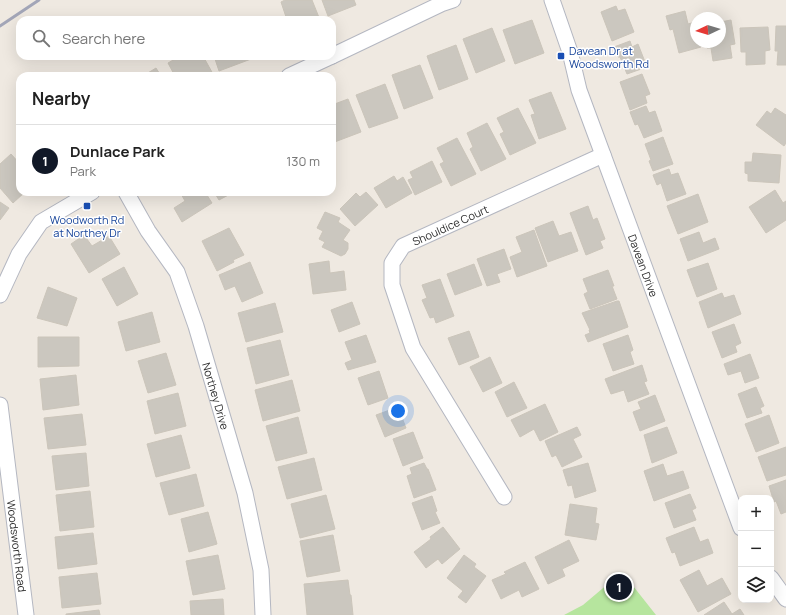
<!DOCTYPE html>
<meta charset="utf-8">
<style>
body{margin:0;font-family:Manrope,sans-serif;background:#f2f2f2;color:#222}
.controls{position:absolute;right:12px;bottom:12px;display:grid;overflow:hidden;border-radius:8px;box-shadow:0 4px 16px #0002}
.controls button{width:36px;height:36px;display:grid;place-items:center;padding:0;border:0;border-bottom:1px solid #e0e0e0;background:#fff;color:#222;font:20px sans-serif}
.compass{position:absolute;left:690px;top:12px;width:36px;height:36px;border-radius:50%;background:#fff;box-shadow:0 4px 16px #0002;rotate:266deg}
.you{position:absolute;left:398px;top:411px;width:14px;height:14px;margin:-10px;border:3px solid #fff;border-radius:50%;background:#1a73e8;box-shadow:0 0 0 6px #1a73e833}
.badge{display:grid;place-items:center;width:26px;height:26px;border-radius:50%;background:#111827;color:#fff;font-size:13px;font-weight:700}
.pin{position:absolute;translate:-50% -50%;border:2px solid #fff;box-shadow:0 1px 4px #0006}
.list{margin:0;padding:0;list-style:none}
h2{display:flex;justify-content:space-between;align-items:center;height:52px;margin:0;padding:0 16px;font-size:17px}
h2 small{font-size:13px;font-weight:400;color:#767676}
.list li{display:grid;grid-template-columns:26px 1fr auto;gap:12px;align-items:center;box-sizing:border-box;height:72px;padding:0 16px;border-top:1px solid #e0e0e0}
.list b{display:block;font-size:15px;white-space:nowrap}
.list p{margin:0;font-size:13px;white-space:nowrap;color:#767676}
.list em{font-size:13px;font-style:normal;color:#767676}
.icon{flex:none;width:22px;height:22px;fill:none;stroke:currentColor;stroke-width:2;stroke-linecap:round;stroke-linejoin:round}
.map{position:relative;flex:none;width:786px;height:615px;overflow:hidden}
.search{position:absolute;background:#fff;box-shadow:0 4px 16px #0002;left:16px;top:16px;width:320px;height:44px;display:flex;align-items:center;gap:10px;box-sizing:border-box;padding:0 14px;border-radius:12px;color:#767676;font-size:15px}
.panel{position:absolute;background:#fff;box-shadow:0 4px 16px #0002;left:16px;top:72px;width:320px;height:124px;border-radius:12px}
.map>svg:first-child{display:block}
.green{fill:#b6e59e}
.building{fill:#cbc7bf;stroke:#cbc5ba}
.lines{fill:none;stroke-linecap:round;stroke-linejoin:round}
.minor-casing{stroke:#b4b7c1;stroke-width:17}
.minor{stroke:#fff;stroke-width:15}
.rail{stroke:#a3a6b8;stroke-width:3}
.transit-dot{fill:#1a4fb4;stroke:#fff;stroke-width:1.5}
.labels{text-anchor:middle;dominant-baseline:central;stroke-width:3;stroke-linejoin:round;paint-order:stroke}
.transit-label{font-size:11px;fill:#164399;stroke:#fff;text-anchor:start}
.street-label{font-size:11px;fill:#2e2e2e;stroke:#fff}
</style>
<div class="map">
<svg width="786" height="615" viewBox="0 0 786 615">
<rect width="100%" height="100%" fill="#efe9e1"/>
<path class="green" d="M622 572 656 615H564L583 605Z"/>
<path class="building" d="M285 0H312L320 20H287L281 2Z
M322 0H354L356 5 328 16Z
M616 6 618 11 625 9 634 32 612 41 601 12Z
M685 11 688 24 695 22 696 42H700L701 47 679 53 673 29 670 30 666 16Z
M532 20 544 53 515 64 503 30Z
M731 20 735 44 730 45 732 58 713 61 711 48H707L706 42H720V22Z
M776 26H786V65H777L778 51H775Z
M768 27 770 50 765 51V64L746 65V52H741L740 28Z
M492 28 505 61 476 73 463 39Z
M630 41 632 47 638 44 647 67 627 74 620 57H618L614 47Z
M456 45 468 79 439 90 427 56Z
M180 56H203L213 74 209 76H175L168 63Z
M214 56H253L254 57 251 58V59L219 71Z
M420 65 433 98 404 109 392 75Z
M156 68 161 76H143Z
M642 74 650 94 645 96 647 103 630 110 620 82Z
M385 84 398 118 369 128 356 95Z
M551 92 566 129 539 139 531 115 535 114 529 100Z
M348 99 361 132 332 143V105Z
M646 106 649 113 655 111 662 131 644 138 638 124 635 125 630 112Z
M518 108 536 143 510 155 500 134 504 132 497 118Z
M775 108 786 115V143L784 146 756 125 767 111 771 114Z
M487 123 506 159 481 171 470 149 473 147 467 133Z
M663 137 673 164 653 171 649 161 651 160 645 144Z
M457 138 476 174 451 186 440 164 444 162 437 148Z
M753 153 781 155 779 183 748 181V174L745 173V162H752Z
M11 154 20 164V192H25L13 203 0 188V164Z
M432 161 442 182 415 195 408 180 413 178 410 172Z
M669 169 671 175 678 173 686 194 667 201 661 183 657 185 653 175Z
M394 176 397 181 403 177 412 193 386 208 374 188Z
M775 190 783 203 786 201V220L766 233 749 207Z
M180 192H205L212 203 182 222 174 208 185 201Z
M214 192H234L219 200Z
M366 192 378 205 355 226 340 209 356 193 360 197Z
M698 194 708 222 678 234 667 206Z
M0 202 9 208 0 220Z
M588 206 593 220 597 218 605 239 600 241 603 248 586 255 570 213Z
M325 212 340 218 338 222 350 230 343 240 348 243V249L345 254 341 256 322 247 325 242 319 239 323 231 317 228Z
M553 221 559 236 571 232 578 251 548 262 535 228Z
M229 228 244 255 233 260 234 262 217 271 202 241Z
M534 230 547 266 517 277 510 257 522 252 516 237Z
M699 232 703 243 715 238 719 249 688 261 680 239Z
M84 235 92 246 109 236 120 254 89 273 71 244Z
M504 249 511 269 497 274 500 282 487 286 477 259Z
M329 261 330 273 344 271 346 290 313 294 309 264Z
M250 262 263 293 242 302 235 286 225 290 219 275Z
M708 263 717 289 697 297 687 270Z
M474 264 482 285 455 295 447 274Z
M124 267 138 294 117 306 102 279Z
M608 270 614 286H612L617 299 590 309 584 294 588 292 583 279Z
M440 279 454 316 436 323 434 317 430 318 422 300 427 298 422 285Z
M48 287 77 298 67 326 37 318Z
M722 293 724 298 734 295 741 314 708 328 699 302Z
M617 301H619L628 327 588 342 585 335 590 333 589 330H590L582 313Z
M352 302 360 324 339 332 331 310Z
M275 303 283 332 246 342 238 313Z
M152 312 160 342 126 351 118 322Z
M734 324 741 343 735 346 737 352 722 358 712 332Z
M469 331 479 357 459 365 448 338Z
M366 335 376 362 348 370 345 363 352 360 345 342Z
M628 335 633 350 630 352 634 364 613 371 603 344Z
M38 337H79V366L38 367Z
M280 340 289 375 256 384 247 348Z
M166 353 176 385 148 393 138 361Z
M750 354 759 378 745 383 741 371 728 375 724 364Z
M490 357 502 383 483 392 470 367Z
M642 365 647 381 644 382 649 394 628 402 624 390 611 394 605 379Z
M379 371 388 398 368 405 358 378Z
M76 375 79 405 43 410 40 379Z
M292 380 300 411 263 421 255 390Z
M514 382 527 408 507 417 495 392Z
M756 387 764 406 760 408 762 413 747 418 738 394Z
M178 393 186 426 155 434 147 401Z
M655 395 665 421 640 431 633 412 641 409 638 402Z
M545 404 558 432 540 441 534 429 520 437 511 420Z
M398 407 406 428 385 437 376 415Z
M82 414 86 445 48 449 44 418Z
M769 415 779 443 756 452 745 424Z
M298 417 307 453 276 461 266 426Z
M577 427 581 435 573 439 582 457 562 467 556 455 552 457 545 441Z
M667 427 677 453 652 463 644 435Z
M413 432 423 458 403 466 393 439Z
M181 435 190 468 156 477 147 444Z
M786 447V475L767 481 758 457Z
M86 453 89 486 56 490 52 456Z
M314 458 322 490 287 499 278 467Z
M424 463 427 469H428L436 490 414 498 407 476 412 474 410 468Z
M588 463 596 491 575 498 572 485 568 486 563 470Z
M663 464 667 476 683 471 689 488 654 501 644 471Z
M196 474 204 506 169 515 160 483Z
M786 480V512L781 514 776 501 774 502 769 486Z
M90 491 94 527 60 531 56 495Z
M690 494 696 508 692 510 696 520 674 528 665 503Z
M326 495 335 529 300 538 291 504Z
M432 496 437 511 435 512 440 523 422 530 412 503Z
M570 504 597 508 595 523 599 524 596 540 565 535Z
M208 512 217 544 189 552 181 519Z
M443 527 460 549 442 564 438 559 426 568 414 552 431 539 430 537Z
M694 527 700 542 708 539 713 553 680 566 675 552 672 553 666 538Z
M93 533 97 564 58 569 55 537Z
M333 535 340 571 307 577 300 541Z
M569 540 579 561 562 569 565 576 548 584 535 557Z
M218 555 225 589 193 595 186 561Z
M464 555 476 564 474 567 486 576 466 603 458 597 463 591 447 578Z
M525 562 539 589 522 597 519 590 501 599 492 580 506 574 504 572Z
M699 570 707 586 722 578 731 594 698 612 680 580Z
M97 573 101 604 62 608 59 577Z
M348 580 350 595H351L353 615H307L304 584Z
M223 599 224 615H191L190 601Z
M724 602 732 614 740 609 744 615H704Z
M99 610 100 615H66V614Z"/>
<g class="lines">
<defs>
<g id="minor">
<path id="s1" d="M552 0 570 52 579 90 741 528"/>
<path d="M332 56 441 4 453 0"/>
<path d="M289 76 332 56"/>
<path id="s2" d="M126 192 148 231 177 272 196 326 245 493 261 570 263 615"/>
<path d="M0 295 19 254 41 222 92 192"/>
<path id="s3" d="M0 405 26 615"/>
<path id="s4" d="M504 497 413 348 392 285V263L403 246 603 155"/>
<path d="M771 578 786 599"/>
</g>
</defs>
<use href="#minor" class="minor-casing"/>
<use href="#minor" class="minor"/>
<path class="rail" d="M0 26 39 0"/>
</g>
<g class="transit-dot">
<rect x="557" y="52" width="8" height="8" rx="2"/>
<rect x="83" y="202" width="8" height="8" rx="2"/>
</g>
<g class="labels">
<g class="transit-label">
<text x="569" y="50">Davean Dr at<tspan x="569" dy="13">Woodsworth Rd</tspan></text>
<text x="87" y="219" text-anchor="middle">Woodworth Rd<tspan x="87" dy="13">at Northey Dr</tspan></text>
</g>
<g class="street-label">
<text stroke="none"><textPath href="#s4" startOffset="335">Shouldice Court</textPath></text>
<text stroke="none"><textPath href="#s1" startOffset="281">Davean Drive</textPath></text>
<text stroke="none"><textPath href="#s2" startOffset="225">Northey Drive</textPath></text>
<text stroke="none"><textPath href="#s3" startOffset="142">Woodsworth Road</textPath></text>
</g>
</g>
</svg>
<div class="controls">
<button>+</button>
<button>−</button>
<button><svg class="icon" aria-label="layers" viewBox="0 0 24 24"><path d="M12 4l9 5-9 5-9-5zM3 14l9 5 9-5"/></svg></button>
</div>
<svg class="compass" viewBox="-18 -18 36 36"><path d="M0-13l5 13h-10z" fill="#e53935"/><path d="M0 13l5-13h-10z" fill="#767676"/></svg>
<div class="you"></div>
<div class="pin badge" style="left:619px;top:587px">1</div>
<div class="search"><svg class="icon" aria-label="search" viewBox="0 0 24 24"><circle cx="10" cy="10" r="6"/><path d="M15 15l6 6"/></svg>Search here</div>
<section class="panel">
<h2>Nearby<small></small></h2>
<ul class="list">
<li><span class="badge">1</span><div><b>Dunlace Park</b><p>Park</p></div><em>130 m</em></li>
</ul>
</section>
</div>
